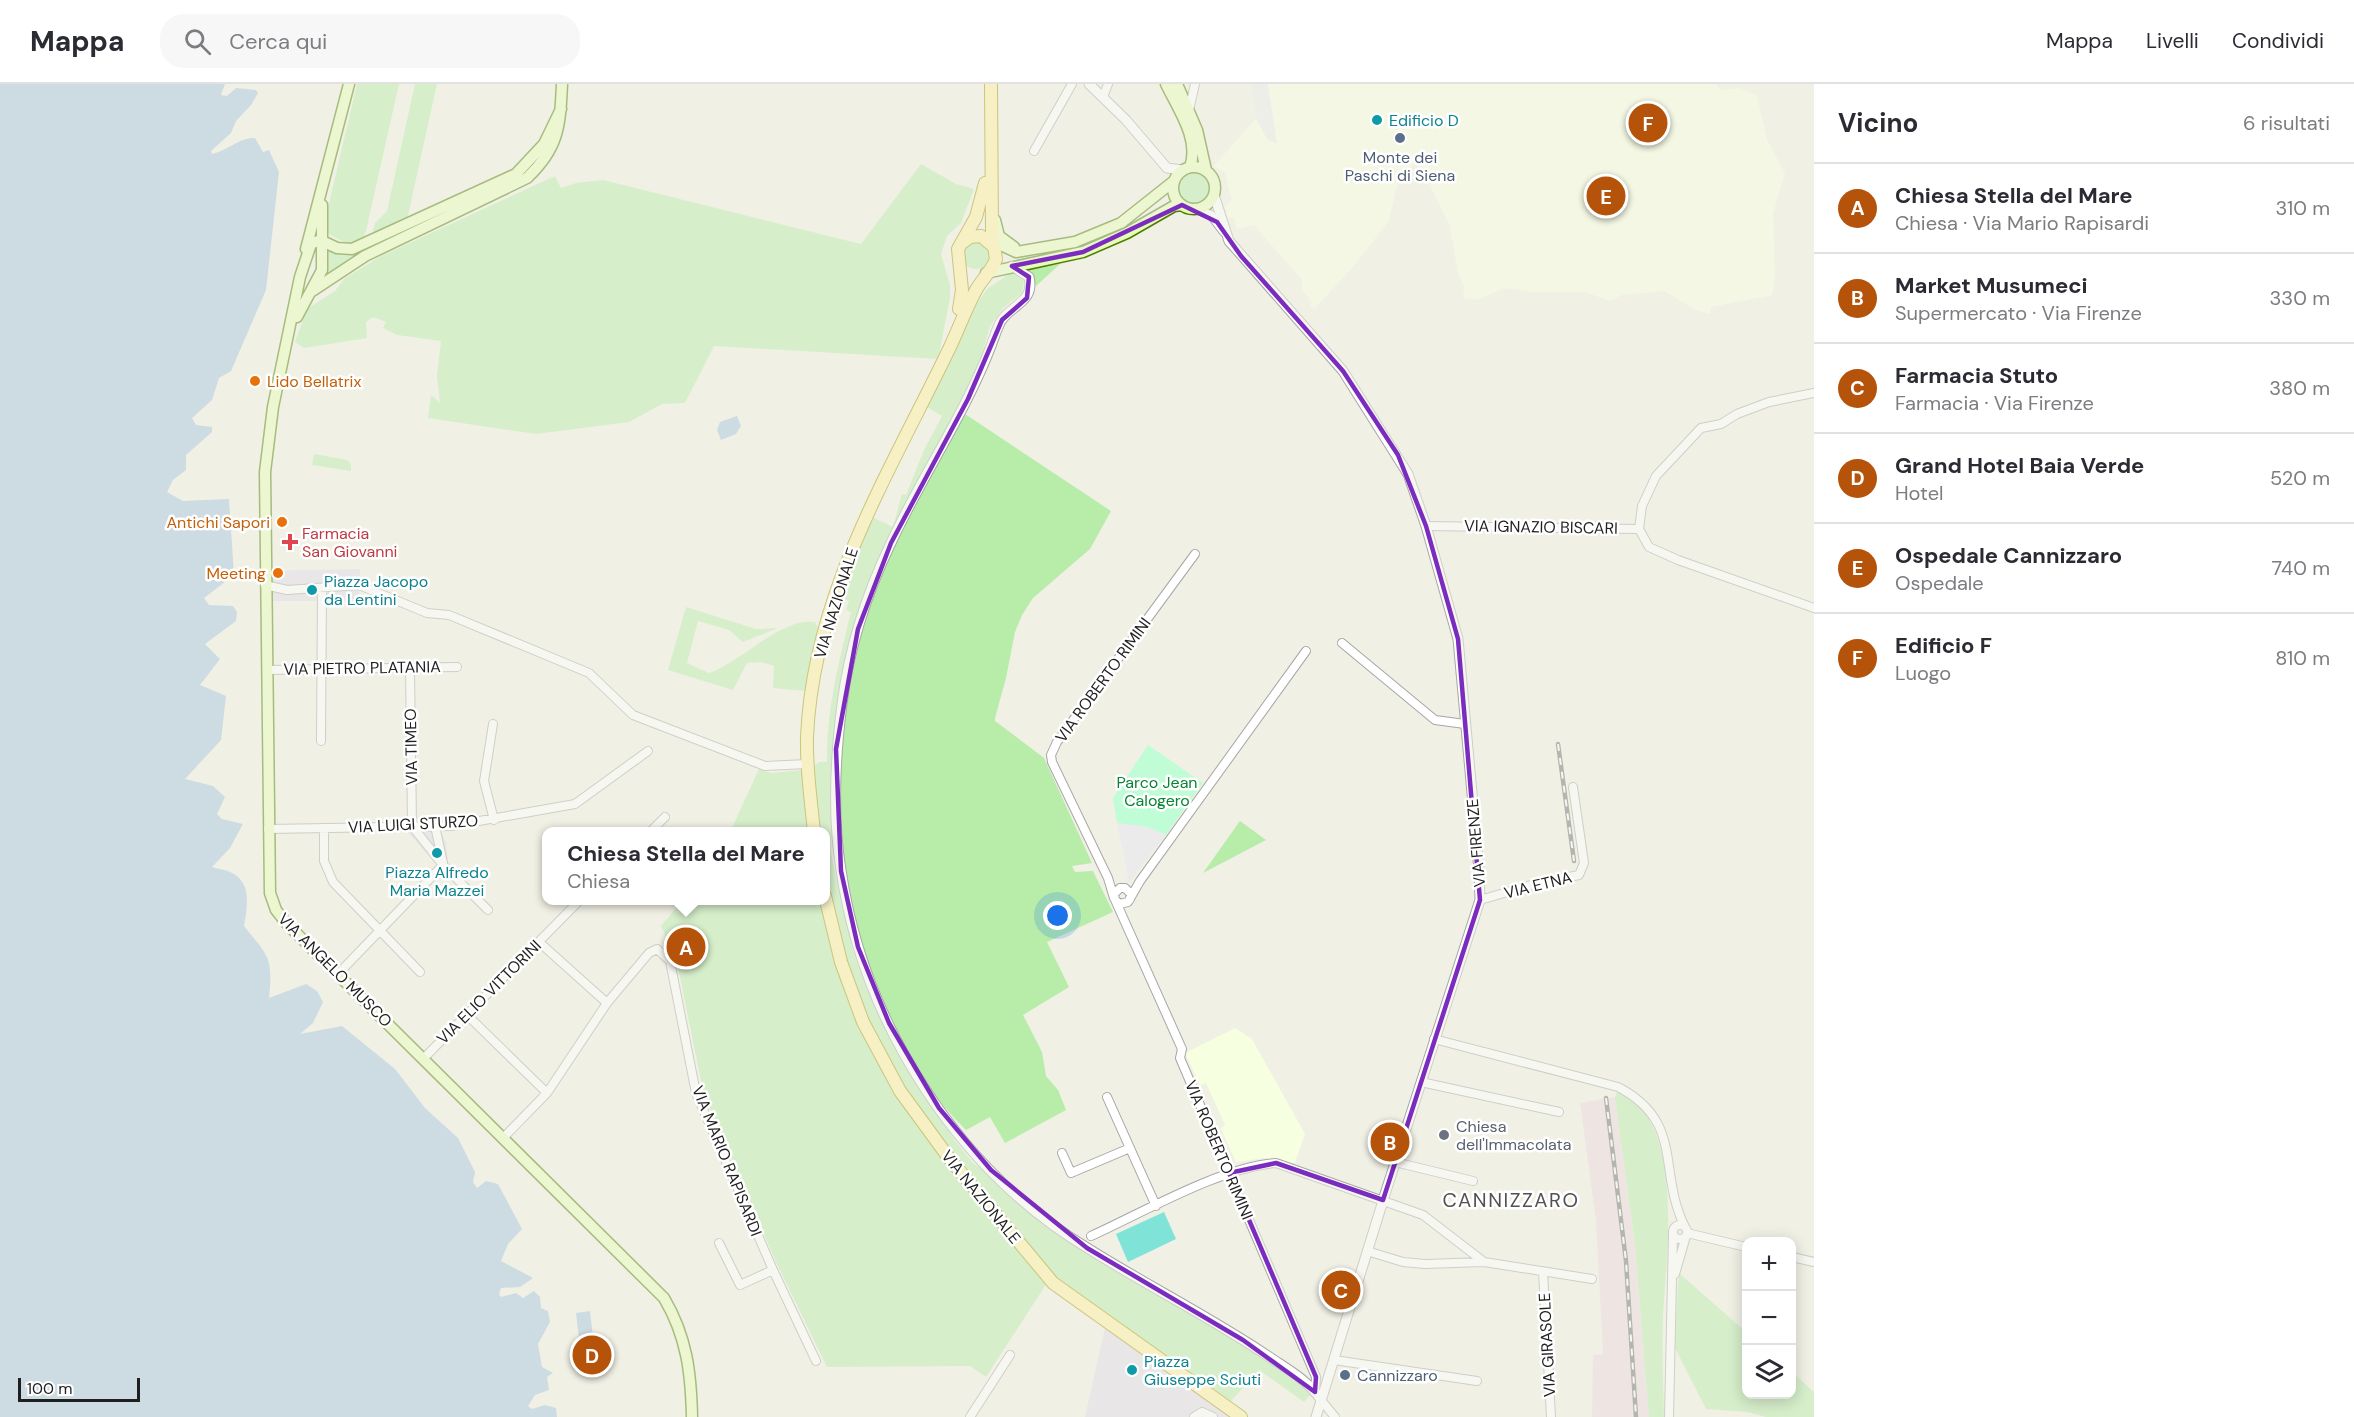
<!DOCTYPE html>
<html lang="it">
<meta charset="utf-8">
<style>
body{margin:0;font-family:"DM Sans",sans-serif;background:#f7f7f7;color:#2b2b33}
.controls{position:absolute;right:18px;bottom:18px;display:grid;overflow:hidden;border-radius:12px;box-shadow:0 3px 15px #0003}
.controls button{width:54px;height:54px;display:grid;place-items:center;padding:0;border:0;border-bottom:2px solid #e1e1e2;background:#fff;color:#2b2b33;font:30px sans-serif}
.scale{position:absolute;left:18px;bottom:15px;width:122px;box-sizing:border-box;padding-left:6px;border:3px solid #1f1f1f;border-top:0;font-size:16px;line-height:21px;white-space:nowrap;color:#1f1f1f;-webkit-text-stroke:4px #fff;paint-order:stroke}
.you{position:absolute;left:1058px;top:832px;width:21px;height:21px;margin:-15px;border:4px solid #fff;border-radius:50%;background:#1a73e8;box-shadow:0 0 0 9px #1a73e833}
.badge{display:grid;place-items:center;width:39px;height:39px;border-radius:50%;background:#b45309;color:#fff;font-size:20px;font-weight:700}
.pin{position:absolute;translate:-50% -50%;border:3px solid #fff;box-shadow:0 2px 6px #0006}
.popup{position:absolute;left:542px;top:743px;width:288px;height:78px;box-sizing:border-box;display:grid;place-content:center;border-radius:12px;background:#fff;filter:drop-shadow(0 2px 4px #0005);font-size:20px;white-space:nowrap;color:#7c7c81}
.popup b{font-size:22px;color:#2b2b33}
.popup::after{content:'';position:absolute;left:50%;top:100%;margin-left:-12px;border:12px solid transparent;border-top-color:#fff}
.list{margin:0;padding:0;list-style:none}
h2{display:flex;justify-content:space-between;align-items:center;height:78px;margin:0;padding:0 24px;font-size:26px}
h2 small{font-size:20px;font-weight:400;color:#7c7c81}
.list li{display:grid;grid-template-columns:39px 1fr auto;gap:18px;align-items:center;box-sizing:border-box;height:90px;padding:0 24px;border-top:2px solid #e1e1e2}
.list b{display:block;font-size:22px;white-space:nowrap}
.list p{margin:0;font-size:20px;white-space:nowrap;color:#7c7c81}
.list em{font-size:20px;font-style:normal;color:#7c7c81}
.icon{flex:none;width:33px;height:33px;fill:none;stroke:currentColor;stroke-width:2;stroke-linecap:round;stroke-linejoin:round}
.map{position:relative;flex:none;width:1814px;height:1333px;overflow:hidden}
header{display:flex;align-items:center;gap:36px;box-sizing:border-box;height:84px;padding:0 30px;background:#fff;border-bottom:2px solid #e1e1e2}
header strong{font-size:28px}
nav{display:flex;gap:33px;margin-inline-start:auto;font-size:21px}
.search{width:420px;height:54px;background:#f7f7f7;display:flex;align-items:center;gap:15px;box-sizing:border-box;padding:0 21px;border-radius:24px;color:#7c7c81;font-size:22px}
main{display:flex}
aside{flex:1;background:#fff}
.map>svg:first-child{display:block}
.industrial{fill:#ead7e1}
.education{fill:#f6ffdf}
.grass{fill:#b7eca9}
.park{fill:#c0fcd5}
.pitch{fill:#80e3d8}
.parking{fill:#ebebeb}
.plaza{fill:#ddd9e6}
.water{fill:#a3c2e0}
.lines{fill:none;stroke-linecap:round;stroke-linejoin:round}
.minor-casing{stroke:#a6a6a6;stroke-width:10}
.tertiary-casing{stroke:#a6a6a6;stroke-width:11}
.secondary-casing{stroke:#4d7c00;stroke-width:13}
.primary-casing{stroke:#9a9100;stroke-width:14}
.minor{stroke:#fff;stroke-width:8}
.tertiary{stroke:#fff;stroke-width:9}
.secondary{stroke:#e6fcb7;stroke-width:10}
.primary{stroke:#ffef9b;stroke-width:12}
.rail-casing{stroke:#6d6d6d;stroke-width:4.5}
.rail{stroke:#fff;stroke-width:2;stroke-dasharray:7;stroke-linecap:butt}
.marked{fill:none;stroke:#7b2cbf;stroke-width:4.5;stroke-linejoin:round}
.culture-dot{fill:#0f9aa8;stroke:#fff;stroke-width:2}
.service-dot{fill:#5c6f8a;stroke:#fff;stroke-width:2}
.food-dot{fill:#e8710a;stroke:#fff;stroke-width:2}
.health-dot{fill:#e0444e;stroke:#fff;stroke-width:2}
.worship-dot{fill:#6b7280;stroke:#fff;stroke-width:2}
.labels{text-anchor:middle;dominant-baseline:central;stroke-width:5;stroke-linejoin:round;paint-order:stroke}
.culture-label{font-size:16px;fill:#0d838f;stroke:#fff;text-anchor:start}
.service-label{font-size:16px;fill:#4e5e75;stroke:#fff}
.food-label{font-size:16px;fill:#c56008;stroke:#fff;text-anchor:end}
.street-label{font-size:16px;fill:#1f1f1f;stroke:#fff}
.health-label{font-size:16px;fill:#be3a42;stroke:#fff;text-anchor:start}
.park-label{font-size:16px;fill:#078433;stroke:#fff}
.worship-label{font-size:16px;fill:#5b616d;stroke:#fff;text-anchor:start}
.quarter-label{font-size:20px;letter-spacing:1.5px;fill:#525252;stroke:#fff}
</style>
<header>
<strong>Mappa</strong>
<div class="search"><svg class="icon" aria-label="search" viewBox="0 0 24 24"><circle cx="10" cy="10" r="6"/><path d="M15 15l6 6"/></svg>Cerca qui</div>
<nav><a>Mappa</a><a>Livelli</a><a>Condividi</a></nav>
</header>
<main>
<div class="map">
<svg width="1814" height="1333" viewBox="0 0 1814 1333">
<rect width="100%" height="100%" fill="#f0f0e5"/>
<path class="industrial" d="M1615 1013 1635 1161 1649 1333H1592L1593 1271 1603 1270 1596 1137 1580 1019Z"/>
<path class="education" d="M1251 0H1716L1720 6 1740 4 1757 12 1767 56 1785 89 1773 130 1775 193 1772 211 1711 223 1710 230 1696 226 1664 207 1622 211 1610 217 1585 208H1533L1505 204 1476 216 1463 214 1464 202 1458 190 1450 142 1430 101 1422 99 1420 79 1414 78 1397 102 1388 138 1354 182 1314 225 1310 221 1312 218 1302 206V196L1254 141 1237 145 1234 133 1227 134 1225 122 1232 116 1230 109 1225 89 1214 82 1256 34Z
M1235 944 1252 955 1305 1050 1295 1079 1265 1074 1236 1078 1221 1045 1225 1041 1206 999 1200 1001 1185 969Z"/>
<path class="grass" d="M357 0H399L366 147 363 154 348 160 329 150 324 141Z
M415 0H437L407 136 377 151 372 150 375 139 387 127Z
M921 80 956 100 974 105 961 139 947 152 941 170 950 201V214L938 275 714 262 685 319 662 320 629 338 536 350 428 334 431 311 440 319 437 292 441 257 397 251 383 244 386 238 373 233 366 238 367 254 304 264 295 258 307 225 335 207 344 195 381 172 555 92 561 104 576 99 603 96 861 160Z
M1179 104a15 15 0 1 1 30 0a15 15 0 1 1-30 0Z
M962 171a14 14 0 1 1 28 0a14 14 0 1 1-28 0Z
M326 162 359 167 361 168 321 196Z
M1060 180 1036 202 1033 191 1027 184Z
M1009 190H1015L1024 197 1022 209 1003 224 990 242 976 291 900 434 850 562 830 765 853 867 867 906 904 978 953 1054 973 1079 990 1090 1031 1128 1086 1169 1157 1207 1280 1285 1311 1310 1304 1318 1259 1286 1231 1317 1058 1196 955 1074 902 1000 880 961 859 914 843 865 826 788 825 748 820 747 813 688 814 682 819 678H827C826 627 839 577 851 528L846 526 849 517 839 513 872 433 893 443 902 410 906 411 924 366 942 332 927 323 977 219 987 205Z
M965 330 1111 427 1090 465 1033 514 1022 531 1015 548 1006 594 995 634V637L1044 674 1092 779 1072 782 1075 788 1093 787 1113 828 1047 858 1069 903 1023 931 1042 968 1046 992 1058 1006 1066 1026 1005 1059 990 1033 966 1046C880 963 836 816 837 698 837 674 843 649 845 626 847 609 848 592 851 576 870 488 922 407 965 330Z
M314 370 347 376 351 380V387L312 381Z
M686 523 756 545 778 544 743 558 729 546 698 537 687 579 709 589C740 579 783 532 815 538L820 547 805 607 773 604 774 582 761 578 747 579 733 606 668 586Z
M759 685 771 689 803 686 807 747 730 748Z
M1240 737 1266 756 1203 789Z
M682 817H821L836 879 850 921 893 1009 944 1076 1047 1199 986 1293 970 1282 827 1283 776 1178 704 1011 676 874 661 842Z
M1617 1008C1687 1033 1666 1173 1663 1232 1662 1265 1663 1299 1664 1333H1649L1635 1161 1615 1013Z
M1680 1190 1746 1248V1310H1792V1288L1814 1308V1333H1766L1747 1328 1706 1325 1675 1264 1678 1199Z"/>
<path class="park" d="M1148 661 1203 699 1166 751 1147 743 1117 739 1113 714Z"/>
<path class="pitch" d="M1164 1128 1176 1155 1128 1178 1116 1150Z"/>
<path class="parking" d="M1251 0H1268L1277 60 1267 55 1256 34Z
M1117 739 1147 743 1166 751 1129 798Z"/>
<path class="plaza" d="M360 485 359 517H265V487Z
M439 742 446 759 448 778 443 781 436 780 403 743Z
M1105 1244 1235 1333H1085Z"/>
<path class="water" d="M0 0H225L221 11 227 12 236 4 256 6 258 9 251 21 236 37 231 49 211 67 212 70C227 67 240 53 255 54L263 68 269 66 279 88 266 206 231 287 219 294 212 316 192 334 196 341 212 343V348L186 371V386L173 396 167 408 183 417 229 415 234 491 204 514 209 521 233 522 237 528 236 537 205 560 220 575 200 601 226 612 221 656 185 695 213 702 225 713 217 730 222 735 243 740 230 764 212 783C218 785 228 786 234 790 252 801 247 825 244 842 269 873 273 873 269 914L306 900 317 907 323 918 313 939 300 950 342 942 395 985 425 1024 458 1054 475 1088 473 1098 477 1104 486 1097 498 1100 522 1145 508 1160 501 1177 533 1194 520 1203 501 1204 499 1210 501 1213 516 1209 523 1214 534 1207 540 1213 541 1224 548 1227 550 1238 538 1260 542 1283 553 1289 547 1293 549 1306 535 1311 528 1322 532 1325 545 1321 556 1324 557 1333H0Z
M737 332 741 342 736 350 721 356 717 346 720 338Z
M590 1227 594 1262 580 1263 576 1229Z"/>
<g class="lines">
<defs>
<path id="minor" d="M1103 13 1108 0
M1189 26 1195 0
M1034 67 1072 0
M1196 125 1211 131 1224 148
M1426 442 1639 445 1649 463 1678 476 1814 524
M1639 445 1642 422 1656 392 1701 344 1721 340 1737 330 1769 318 1814 309
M265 501 287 506 359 501 427 529 449 531 589 589 633 631 765 682 807 680
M1342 559 1435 636 1465 640
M410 583 412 742 443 781
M267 586 457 583
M493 640 484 697 494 736
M321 657 322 504
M435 742 443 779
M324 744V777L333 798 420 888
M268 745 451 742 575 720 648 667
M650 748 665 733
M1114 814 1108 794 1052 678 1051 671 1057 658 1195 470
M1130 815 1131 810 1125 804H1120L1114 810 1115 816 1120 820 1128 818 1140 797 1306 567
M1480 816 1538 799 1579 791 1584 779 1573 703
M1116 818 1182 965 1180 974 1316 1293 1315 1308
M539 858 607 919
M337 891 443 781 488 826
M466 930 547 1009
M1434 955 1618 1003C1685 1038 1657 1087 1685 1143
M424 974 580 816
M1421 998 1559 1028
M1107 1013 1156 1122
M504 1053 547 1009 607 919 649 869 657 865 670 877 696 1009 773 1186 816 1277
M1062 1069 1071 1089 1130 1064
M1395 1078 1473 1097
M1673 1148a7 7 0 1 1 14 0a7 7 0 1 1-14 0Z
M1687 1149 1746 1163
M1091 1152C1144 1128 1221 1083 1276 1079L1423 1131 1484 1178
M719 1159 740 1201 773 1186
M1367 1167 1403 1178 1425 1180 1484 1178 1592 1195
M1792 1173 1814 1178
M1543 1188 1551 1333
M1675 1190 1686 1152
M1334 1276 1477 1297
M1321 1316 1335 1333
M970 1333 1010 1271
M1194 1333 1202 1328 1213 1333
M1669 1333 1673 1149"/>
<path id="tertiary" d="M1089 0 1126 36 1167 84 1182 86
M1214 111 1229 157 1343 287 1408 390 1426 442 1458 555 1479 786 1480 816 1386 1107 1316 1333
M1012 182 1029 193C1035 218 1012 220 1001 237 997 244 994 254 991 262 964 332 921 393 890 461 866 511 849 565 842 620 835 675 832 731 841 786 863 938 957 1086 1089 1165 1148 1202 1210 1233 1268 1272 1287 1285 1308 1296 1321 1316"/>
<path id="secondary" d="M1166 0C1178 25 1200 55 1190 83
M1177 0 1197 46 1206 86
M561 25 544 60 516 90 352 165 337 164 320 156 311 160 300 193 273 323 265 388 270 809 276 826 287 840 664 1214C687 1253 691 1289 692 1333
M1173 104a21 21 0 1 1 42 0a21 21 0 1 1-42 0Z
M995 136 999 152 1014 163
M988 155 1016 168 1075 158 1121 139 1174 97
M306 165 349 0
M986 189 1083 168 1127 149 1174 122 1182 121
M312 207 365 172 527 94C559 64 560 42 562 0
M297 233 322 186V121"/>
<path id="primary" d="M962 159 970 153 981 152 994 163
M959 225 962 206 958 165 976 133 985 99
M814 748C811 716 806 684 807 653 813 510 890 388 950 263 959 244 966 224 976 206 982 195 992 187 996 175L992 149 991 0
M825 812 841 878 863 938 900 1007 949 1074 1053 1199 1241 1333"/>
</defs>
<use href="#minor" class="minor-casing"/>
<use href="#tertiary" class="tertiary-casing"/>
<use href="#secondary" class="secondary-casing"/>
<use href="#primary" class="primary-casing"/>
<use href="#minor" class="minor"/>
<use href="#tertiary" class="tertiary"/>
<use href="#secondary" class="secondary"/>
<use href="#primary" class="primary"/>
<defs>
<path id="rail" d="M1558 660 1574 777
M1606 1014 1626 1177 1636 1333"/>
</defs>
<use href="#rail" class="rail-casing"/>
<use href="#rail" class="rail"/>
</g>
<path d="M0 0H1814V1333H0ZM1182 121 1217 138 1241 172 1343 287 1398 371 1426 442 1458 555 1480 816 1383 1116 1276 1079 1229 1089 1316 1293 1315 1308 1243 1256 1087 1164 991 1086 939 1024 889 939 858 863 841 787 836 665 858 545 891 459 968 315 1002 236 1027 214 1029 193 1012 182 1083 168Z" fill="#f0f0e5" fill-opacity=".55" fill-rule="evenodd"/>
<path class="marked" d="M1182 121 1217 138 1241 172 1343 287 1398 371 1426 442 1458 555 1480 816 1383 1116 1276 1079 1229 1089 1316 1293 1315 1308 1243 1256 1087 1164 991 1086 939 1024 889 939 858 863 841 787 836 665 858 545 891 459 968 315 1002 236 1027 214 1029 193 1012 182 1083 168Z"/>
<g class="culture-dot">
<circle cx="1377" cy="36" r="6"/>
<circle cx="312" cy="506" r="6"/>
<circle cx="437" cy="769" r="6"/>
<circle cx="1132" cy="1286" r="6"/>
</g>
<g class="service-dot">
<circle cx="1400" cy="54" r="6"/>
<circle cx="1345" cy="1291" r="6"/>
</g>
<g class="food-dot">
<circle cx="255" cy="297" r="6"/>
<circle cx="282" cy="438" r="6"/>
<circle cx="278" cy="489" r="6"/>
</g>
<path class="health-dot" d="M287 449h6v6h6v6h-6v6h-6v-6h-6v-6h6z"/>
<circle class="worship-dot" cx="1444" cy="1051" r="6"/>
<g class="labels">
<g class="culture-label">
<text x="1389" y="36">Edificio D</text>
<text x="324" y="497">Piazza Jacopo<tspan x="324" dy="18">da Lentini</tspan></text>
<text x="437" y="788" text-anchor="middle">Piazza Alfredo<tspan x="437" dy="18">Maria Mazzei</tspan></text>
<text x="1144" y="1277">Piazza<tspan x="1144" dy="18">Giuseppe Sciuti</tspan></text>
</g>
<g class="service-label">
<text x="1400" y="73">Monte dei<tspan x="1400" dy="18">Paschi di Siena</tspan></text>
<text x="1357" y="1291" text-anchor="start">Cannizzaro</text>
</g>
<g class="food-label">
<text x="267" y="297" text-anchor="start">Lido Bellatrix</text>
<text x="270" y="438">Antichi Sapori</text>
<text x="266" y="489">Meeting</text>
</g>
<g class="street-label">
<text transform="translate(1541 443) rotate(1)">VIA IGNAZIO BISCARI</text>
<text transform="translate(836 519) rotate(-73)">VIA NAZIONALE</text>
<text transform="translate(362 584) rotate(-1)">VIA PIETRO PLATANIA</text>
<text transform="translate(1103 596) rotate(-54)">VIA ROBERTO RIMINI</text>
<text transform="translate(411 663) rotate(-91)">VIA TIMEO</text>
<text transform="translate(413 740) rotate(-3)">VIA LUIGI STURZO</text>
<text transform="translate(1476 759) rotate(-95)">VIA FIRENZE</text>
<text transform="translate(1538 801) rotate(-14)">VIA ETNA</text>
<text transform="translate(335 886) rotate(45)">VIA ANGELO MUSCO</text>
<text transform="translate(489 908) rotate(-45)">VIA ELIO VITTORINI</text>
<text transform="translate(1219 1066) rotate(67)">VIA ROBERTO RIMINI</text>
<text transform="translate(727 1077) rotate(68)">VIA MARIO RAPISARDI</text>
<text transform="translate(981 1113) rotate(51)">VIA NAZIONALE</text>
<text transform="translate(1547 1261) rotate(-93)">VIA GIRASOLE</text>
</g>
<g class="health-label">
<text x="302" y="449">Farmacia<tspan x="302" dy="18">San Giovanni</tspan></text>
</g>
<g class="park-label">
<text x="1157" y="698">Parco Jean<tspan x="1157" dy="18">Calogero</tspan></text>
</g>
<g class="worship-label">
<text x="1456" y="1042">Chiesa<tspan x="1456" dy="18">dell'Immacolata</tspan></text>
</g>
<g class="quarter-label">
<text x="1511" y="1116">CANNIZZARO</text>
</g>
</g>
</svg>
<div class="controls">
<button>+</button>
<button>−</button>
<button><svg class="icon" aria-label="layers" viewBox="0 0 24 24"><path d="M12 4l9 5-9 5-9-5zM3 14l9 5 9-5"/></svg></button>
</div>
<div class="scale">100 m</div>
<div class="you"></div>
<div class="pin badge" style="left:686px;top:863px">A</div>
<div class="popup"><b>Chiesa Stella del Mare</b>Chiesa</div>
<div class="pin badge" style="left:1390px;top:1058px">B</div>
<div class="pin badge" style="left:1341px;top:1206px">C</div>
<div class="pin badge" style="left:592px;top:1271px">D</div>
<div class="pin badge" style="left:1606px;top:112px">E</div>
<div class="pin badge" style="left:1648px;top:39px">F</div>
</div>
<aside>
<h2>Vicino<small>6 risultati</small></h2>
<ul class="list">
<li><span class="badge">A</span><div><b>Chiesa Stella del Mare</b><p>Chiesa · Via Mario Rapisardi</p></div><em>310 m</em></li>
<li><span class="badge">B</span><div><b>Market Musumeci</b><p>Supermercato · Via Firenze</p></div><em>330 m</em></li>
<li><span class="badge">C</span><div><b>Farmacia Stuto</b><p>Farmacia · Via Firenze</p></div><em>380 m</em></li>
<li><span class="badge">D</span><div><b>Grand Hotel Baia Verde</b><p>Hotel</p></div><em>520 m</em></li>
<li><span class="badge">E</span><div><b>Ospedale Cannizzaro</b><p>Ospedale</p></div><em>740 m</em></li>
<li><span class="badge">F</span><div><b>Edificio F</b><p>Luogo</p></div><em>810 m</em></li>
</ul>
</aside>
</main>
